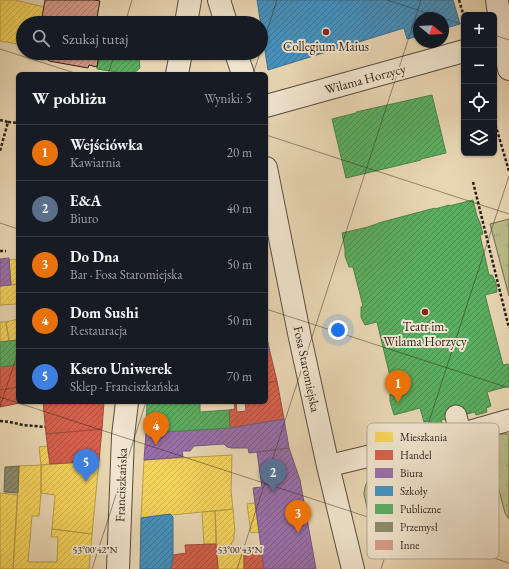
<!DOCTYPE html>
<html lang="pl">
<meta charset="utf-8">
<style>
body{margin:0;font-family:"EB Garamond",serif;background:#20242c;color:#f1f3f6}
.controls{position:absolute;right:12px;top:12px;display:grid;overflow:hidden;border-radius:6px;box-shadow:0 1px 3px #0004}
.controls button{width:36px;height:36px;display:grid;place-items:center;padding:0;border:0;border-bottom:1px solid #363941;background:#171b24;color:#f1f3f6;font:20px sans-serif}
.compass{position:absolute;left:413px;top:12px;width:36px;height:36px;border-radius:50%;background:#171b24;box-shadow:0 1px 3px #0004;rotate:108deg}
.you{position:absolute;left:338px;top:330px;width:14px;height:14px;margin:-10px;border:3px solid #fff;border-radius:50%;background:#1a73e8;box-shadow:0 0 0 6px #1a73e833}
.badge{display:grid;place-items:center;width:26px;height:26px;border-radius:50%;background:#8c9099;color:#fff;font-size:13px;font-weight:700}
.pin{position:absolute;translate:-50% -33px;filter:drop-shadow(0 1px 2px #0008)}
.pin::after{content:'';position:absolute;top:21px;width:14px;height:12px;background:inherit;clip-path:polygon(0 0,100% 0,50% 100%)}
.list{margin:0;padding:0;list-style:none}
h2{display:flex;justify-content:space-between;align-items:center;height:52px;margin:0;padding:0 16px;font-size:17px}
h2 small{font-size:13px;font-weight:400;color:#9ea1a6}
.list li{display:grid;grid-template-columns:26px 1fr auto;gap:12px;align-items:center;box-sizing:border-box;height:56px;padding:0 16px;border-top:1px solid #363941}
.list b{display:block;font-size:15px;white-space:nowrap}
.list p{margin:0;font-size:13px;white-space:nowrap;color:#9ea1a6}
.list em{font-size:13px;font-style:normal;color:#9ea1a6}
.icon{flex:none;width:22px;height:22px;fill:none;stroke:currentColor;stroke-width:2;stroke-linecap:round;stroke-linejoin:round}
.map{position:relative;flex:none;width:509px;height:569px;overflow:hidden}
.search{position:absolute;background:#171b24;box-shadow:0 1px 3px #0004;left:16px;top:16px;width:252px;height:44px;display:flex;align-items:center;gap:10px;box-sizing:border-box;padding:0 14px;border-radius:22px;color:#9ea1a6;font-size:15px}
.panel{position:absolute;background:#171b24;box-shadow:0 1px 3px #0004;left:16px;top:72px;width:252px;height:332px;border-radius:6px}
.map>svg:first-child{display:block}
.grass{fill:url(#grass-tufts);stroke:#706e50}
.homes{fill:url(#homes-hatch);stroke:#b89e47}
.shops{fill:url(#shops-hatch);stroke:#a24c3d}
.offices{fill:url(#offices-hatch);stroke:#77577f}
.schools{fill:url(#schools-hatch);stroke:#3b708f}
.public{fill:url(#public-hatch);stroke:#4b834b}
.industry{fill:url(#industry-hatch);stroke:#6e6b54}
.building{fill:url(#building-hatch);stroke:#281e17}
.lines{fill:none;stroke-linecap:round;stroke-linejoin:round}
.pedestrian-casing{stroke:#584c3e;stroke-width:23}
.minor-casing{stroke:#584c3e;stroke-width:24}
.tertiary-casing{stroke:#584c3e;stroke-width:24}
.path{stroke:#281e17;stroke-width:2.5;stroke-dasharray:3 2;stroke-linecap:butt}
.pedestrian{stroke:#f0e4ce;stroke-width:21}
.minor{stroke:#f0e4ce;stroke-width:22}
.tertiary{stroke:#f0e4ce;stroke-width:22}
.ticks{fill:none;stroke:#281e17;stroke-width:1;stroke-opacity:0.45}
.poi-dot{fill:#8f2418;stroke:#f0e4ce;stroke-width:1.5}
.labels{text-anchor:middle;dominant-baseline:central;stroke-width:4;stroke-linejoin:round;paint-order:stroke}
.poi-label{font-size:13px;fill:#281e17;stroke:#f0e4ce}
.street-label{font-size:13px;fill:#281e17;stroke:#f0e4ce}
.key{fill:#f0e4ce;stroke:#b4a997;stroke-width:1}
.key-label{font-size:11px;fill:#281e17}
.ticks-label{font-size:10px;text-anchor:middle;fill:#281e17;stroke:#f0e4ce;stroke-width:4;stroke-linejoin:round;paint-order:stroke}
</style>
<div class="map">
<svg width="509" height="569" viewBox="0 0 509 569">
<defs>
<pattern id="grass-tufts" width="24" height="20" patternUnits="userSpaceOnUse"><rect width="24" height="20" fill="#b9bd8a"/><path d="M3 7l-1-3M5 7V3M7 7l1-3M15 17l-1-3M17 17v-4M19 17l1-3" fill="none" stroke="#9fa276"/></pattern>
<pattern id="homes-hatch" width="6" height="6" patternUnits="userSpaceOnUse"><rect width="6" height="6" fill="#f6d55c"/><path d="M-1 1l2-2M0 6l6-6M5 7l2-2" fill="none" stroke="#d3b64f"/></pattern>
<pattern id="shops-hatch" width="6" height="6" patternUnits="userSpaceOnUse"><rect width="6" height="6" fill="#d6604d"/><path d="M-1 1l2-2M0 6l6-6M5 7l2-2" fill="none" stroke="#ae4f3f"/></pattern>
<pattern id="offices-hatch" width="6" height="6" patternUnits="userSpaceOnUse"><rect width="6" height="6" fill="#9970ab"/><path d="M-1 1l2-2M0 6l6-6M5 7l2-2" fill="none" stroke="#7d5b8a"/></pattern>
<pattern id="schools-hatch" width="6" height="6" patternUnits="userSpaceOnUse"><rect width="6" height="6" fill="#4393c3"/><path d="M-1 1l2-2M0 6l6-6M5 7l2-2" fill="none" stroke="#38779d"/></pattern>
<pattern id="public-hatch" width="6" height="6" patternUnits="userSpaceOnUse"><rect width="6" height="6" fill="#5aae61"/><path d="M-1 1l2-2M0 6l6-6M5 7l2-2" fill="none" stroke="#4a8d4f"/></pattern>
<pattern id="industry-hatch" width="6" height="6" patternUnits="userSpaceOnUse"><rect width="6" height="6" fill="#8c8c6e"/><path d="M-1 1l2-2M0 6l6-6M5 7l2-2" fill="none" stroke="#727259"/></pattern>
<pattern id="building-hatch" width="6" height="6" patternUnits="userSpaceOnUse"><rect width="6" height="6" fill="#d89d8c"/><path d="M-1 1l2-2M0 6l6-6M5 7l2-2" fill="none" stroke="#af7f71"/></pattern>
</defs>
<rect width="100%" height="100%" fill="#e8d6b3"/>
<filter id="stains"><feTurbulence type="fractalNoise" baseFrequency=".005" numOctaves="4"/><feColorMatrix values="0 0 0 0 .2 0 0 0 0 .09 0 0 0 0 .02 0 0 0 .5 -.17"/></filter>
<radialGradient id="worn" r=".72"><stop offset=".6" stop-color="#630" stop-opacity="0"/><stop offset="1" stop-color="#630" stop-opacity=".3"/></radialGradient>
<path class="grass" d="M509 219V296L490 224Z
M488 434H509V518H508L505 513 485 438Z
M438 446 443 454 463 522 465 536 462 539C444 543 407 557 391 553 383 552 378 546 374 540L364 494 365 487 367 482 372 478 395 470 407 465 431 447Z"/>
<path class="homes" d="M0 0H15L44 7 41 23H23V45L0 41Z
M18 259V284L11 285 9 260Z
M18 284V304L0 305V286Z
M18 319V340L9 341 6 322Z
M0 322H6L9 341 0 342Z
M47 446 50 464 41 465 39 447Z
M232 455 231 491 233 509 171 515 170 514 141 518 144 460Z
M99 461 92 534 52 529 55 495 41 493V465Z
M41 465V493L39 516H32L28 562H57L58 537H51L52 529 92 534 89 569H13L19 466Z
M0 493 18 495 13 569H0Z
M255 503 259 532 251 533 247 504Z
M233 509 235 533H234V539L228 550 244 549V569H218L215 511Z
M215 511 216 544H204L202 512Z"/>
<path class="shops" d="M266 351 270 352 277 381 266 383Z
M18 364V387L0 390V365L2 367Z
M277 381 284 419 230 428 229 410 235 409 234 402H236L237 412 246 411 245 402H266V383Z
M18 387V402H25L0 407V390Z
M43 402H104L102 429 46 434Z
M102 429 99 461 50 464 46 434Z
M216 544 218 569H171L173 555 186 553 185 545Z
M261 547 264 569H244V548Z"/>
<path class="offices" d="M9 258 11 285 0 286V259Z
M266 334 270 352 266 351Z
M284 419 289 448 249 453 248 448H232L227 447 224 444 194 446 190 451H182L183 457 144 460 146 433 230 428Z
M289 448 300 480 316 569H264L253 488 262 487 257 452Z"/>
<path class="schools" d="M257 0H453L460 24 443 29V18H419V36L407 39 404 28 268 70Z
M170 514 173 517V555L171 569H140L141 518Z"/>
<path class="public" d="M99 53H146V56H139L140 68 133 74H120L117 72 97 69Z
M432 95 446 153 421 159V160L346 178 332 119 356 113V112Z
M473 200 477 216 480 223 483 234 480 235 489 275H492L496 283 497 292 485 295 503 365 508 364 509 367V386L487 392 491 406 486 408 487 412 476 415 475 412 441 420 442 423 431 426 430 421 424 422 420 408 394 415 390 401V394L394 393 377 322 365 325 361 317V307L363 306 353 267H349L345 256V249L342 233 368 227 382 222 435 208V209L449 205V206Z
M18 340V364L2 367 0 365V342Z
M147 402H200V412L229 410 230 428 146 433Z"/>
<path class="industry" d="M19 466 18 493 4 492 5 467Z"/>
<path class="building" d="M45 0H94L100 1 97 17 103 18V23H41Z
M47 53H99L97 67 89 65 88 68 49 61 48 60 46 59Z"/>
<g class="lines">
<defs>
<path id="pedestrian" d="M456 416 487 542
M328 466 460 434 509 420"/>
<path id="minor" d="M219 0 226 23
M186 23 190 0
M236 53 243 74
M177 74 181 53
M266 106 464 51
M266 168 299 333 328 466 353 569
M118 569 123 436 127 402"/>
<path id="tertiary" d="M497 0 504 48 509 69"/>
</defs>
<use href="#pedestrian" class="pedestrian-casing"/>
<use href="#minor" class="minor-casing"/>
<use href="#tertiary" class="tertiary-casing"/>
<path class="path" d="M459 0 464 17
M0 120 8 122 0 151
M494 120 509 171
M8 122 18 123
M473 182 509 328
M0 251H6
M0 421 10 422 23 425 45 427"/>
<use href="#pedestrian" class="pedestrian"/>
<use href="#minor" class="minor"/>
<use href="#tertiary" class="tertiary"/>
</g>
<path class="ticks" d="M387 0 442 18M443 18 464 25M125 23 132 0M494 35 509 40M0 49 78 74M261 49 277 0M108 74 115 53M253 74 260 53M266 135 509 214M0 223 18 229M266 309 509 388M0 397 509 563M0 407 18 352M92 569 146 402M237 569 421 0M381 569 509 176"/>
<g class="poi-dot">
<circle cx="326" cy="32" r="4"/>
<circle cx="425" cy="312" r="4"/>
</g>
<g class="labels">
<g class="poi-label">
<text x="326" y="46">Collegium Maius</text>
<text x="425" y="326">Teatr im.<tspan x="425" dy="15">Wilama Horzycy</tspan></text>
</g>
<g class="street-label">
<text transform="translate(365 79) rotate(-15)">Wilama Horzycy</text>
<text transform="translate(307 369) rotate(78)">Fosa Staromiejska</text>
<text transform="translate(121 485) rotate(-88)">Franciszkańska</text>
</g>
</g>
<rect x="367" y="423" width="132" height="136" rx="6" class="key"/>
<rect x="375" y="432" width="18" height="10" fill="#f6d55c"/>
<rect x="375" y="450" width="18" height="10" fill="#d6604d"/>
<rect x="375" y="468" width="18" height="10" fill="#9970ab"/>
<rect x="375" y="486" width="18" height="10" fill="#4393c3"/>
<rect x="375" y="504" width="18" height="10" fill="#5aae61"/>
<rect x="375" y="522" width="18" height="10" fill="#8c8c6e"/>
<rect x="375" y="540" width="18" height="10" fill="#d89d8c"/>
<g class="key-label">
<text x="400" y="441">Mieszkania</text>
<text x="400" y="459">Handel</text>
<text x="400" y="477">Biura</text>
<text x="400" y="495">Szkoły</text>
<text x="400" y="513">Publiczne</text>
<text x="400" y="531">Przemysł</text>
<text x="400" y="549">Inne</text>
</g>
<g class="ticks-label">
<text x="95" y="553">53°00'42"N</text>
<text x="240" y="553">53°00'43"N</text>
</g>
<rect width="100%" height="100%" filter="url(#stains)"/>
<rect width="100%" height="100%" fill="url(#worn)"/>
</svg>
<div class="controls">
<button>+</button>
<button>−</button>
<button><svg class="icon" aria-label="locate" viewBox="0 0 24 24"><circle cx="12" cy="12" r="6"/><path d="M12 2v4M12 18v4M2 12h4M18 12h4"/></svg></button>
<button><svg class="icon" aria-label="layers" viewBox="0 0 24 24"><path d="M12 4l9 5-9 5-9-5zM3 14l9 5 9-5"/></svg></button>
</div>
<svg class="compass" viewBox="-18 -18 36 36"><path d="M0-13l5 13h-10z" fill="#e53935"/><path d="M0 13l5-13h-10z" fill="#9ea1a6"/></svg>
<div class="you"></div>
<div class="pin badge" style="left:398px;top:403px;background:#e8710a">1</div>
<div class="pin badge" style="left:273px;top:492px;background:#5c6f8a">2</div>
<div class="pin badge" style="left:298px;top:533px;background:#e8710a">3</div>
<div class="pin badge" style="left:156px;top:445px;background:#e8710a">4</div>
<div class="pin badge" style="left:86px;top:482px;background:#3f7fe0">5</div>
<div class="search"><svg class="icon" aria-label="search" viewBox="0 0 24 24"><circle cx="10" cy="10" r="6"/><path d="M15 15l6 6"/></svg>Szukaj tutaj</div>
<section class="panel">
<h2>W pobliżu<small>Wyniki: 5</small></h2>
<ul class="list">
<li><span class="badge" style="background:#e8710a">1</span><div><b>Wejściówka</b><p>Kawiarnia</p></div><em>20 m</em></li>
<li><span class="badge" style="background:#5c6f8a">2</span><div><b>E&amp;A</b><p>Biuro</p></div><em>40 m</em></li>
<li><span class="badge" style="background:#e8710a">3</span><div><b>Do Dna</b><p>Bar · Fosa Staromiejska</p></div><em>50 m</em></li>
<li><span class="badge" style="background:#e8710a">4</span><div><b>Dom Sushi</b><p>Restauracja</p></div><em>50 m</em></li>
<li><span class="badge" style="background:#3f7fe0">5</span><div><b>Ksero Uniwerek</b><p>Sklep · Franciszkańska</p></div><em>70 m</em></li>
</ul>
</section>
</div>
